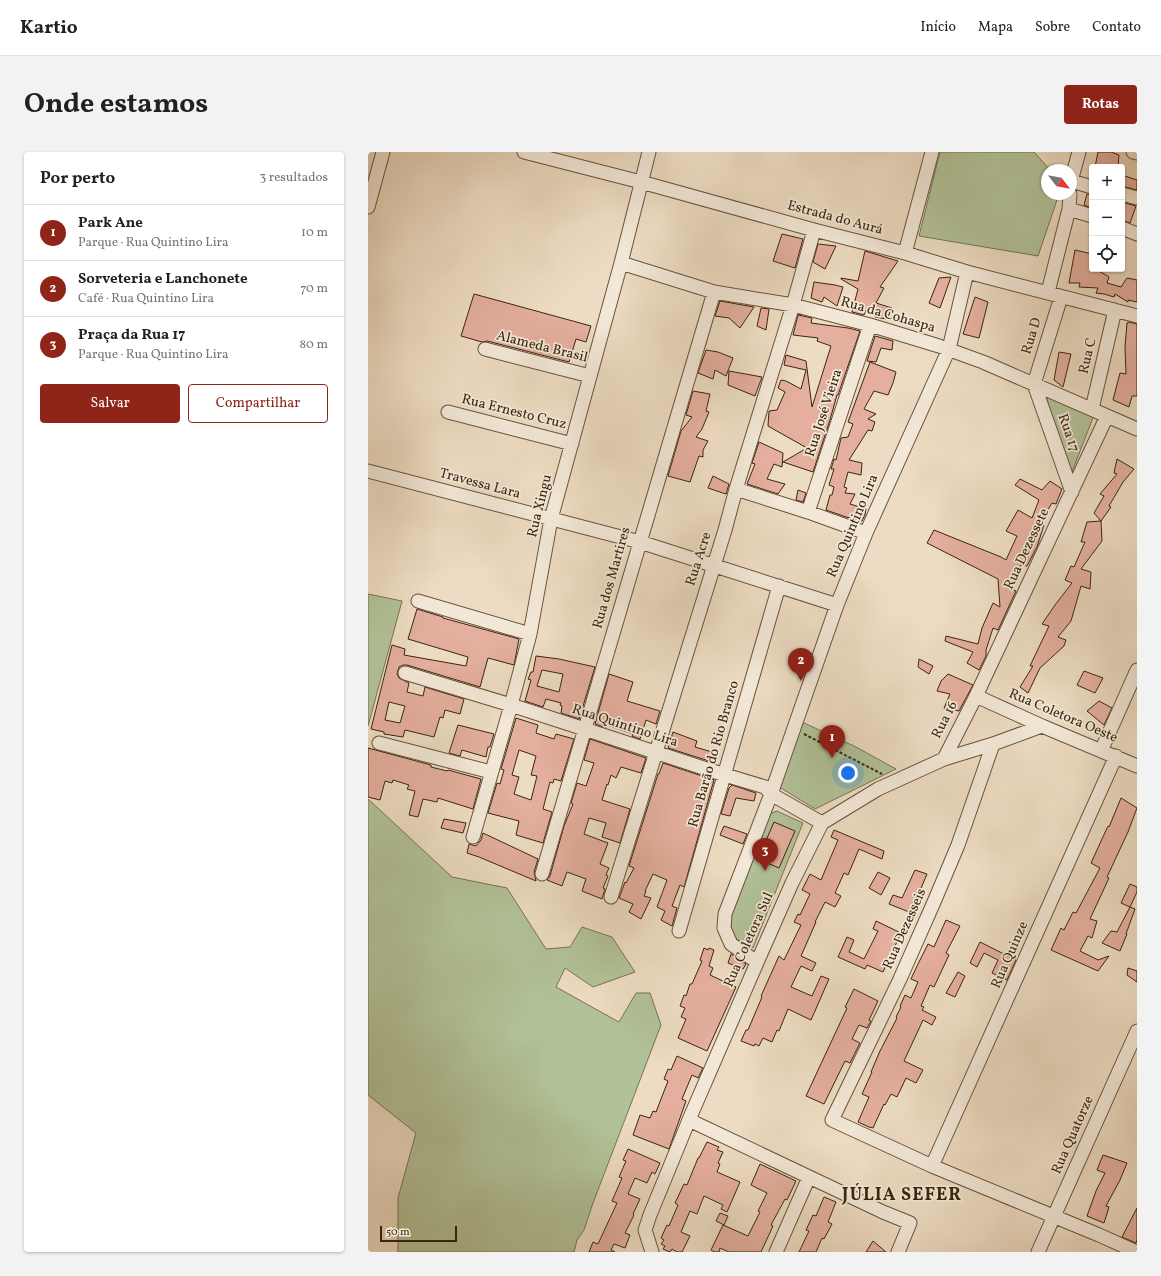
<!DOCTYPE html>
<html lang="pt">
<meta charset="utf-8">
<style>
body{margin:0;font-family:Vollkorn,serif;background:#f2f2f2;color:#202124}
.controls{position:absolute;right:12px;top:12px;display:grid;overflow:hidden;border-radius:4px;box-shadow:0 1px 3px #0004}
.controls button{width:36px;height:36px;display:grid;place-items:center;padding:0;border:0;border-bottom:1px solid #e0e0e0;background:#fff;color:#202124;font:20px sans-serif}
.compass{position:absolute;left:673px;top:12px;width:36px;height:36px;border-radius:50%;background:#fff;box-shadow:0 1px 3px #0004;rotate:121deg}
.scale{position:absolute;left:12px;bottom:10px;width:77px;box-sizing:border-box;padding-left:4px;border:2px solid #3a250d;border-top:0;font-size:11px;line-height:14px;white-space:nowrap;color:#3a250d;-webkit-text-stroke:3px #f3e8d8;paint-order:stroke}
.you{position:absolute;left:480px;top:621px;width:14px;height:14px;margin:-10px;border:3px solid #fff;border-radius:50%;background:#1a73e8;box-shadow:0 0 0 6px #1a73e833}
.badge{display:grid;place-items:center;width:26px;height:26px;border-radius:50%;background:#8f2418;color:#fff;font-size:13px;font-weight:700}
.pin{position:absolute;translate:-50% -33px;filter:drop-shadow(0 1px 2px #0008)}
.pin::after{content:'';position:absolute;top:21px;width:14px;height:12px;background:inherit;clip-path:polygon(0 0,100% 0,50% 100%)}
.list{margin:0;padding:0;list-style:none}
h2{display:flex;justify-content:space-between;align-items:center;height:52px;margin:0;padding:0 16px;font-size:17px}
h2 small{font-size:13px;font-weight:400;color:#757577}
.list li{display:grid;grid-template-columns:26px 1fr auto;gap:12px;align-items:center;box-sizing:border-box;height:56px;padding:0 16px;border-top:1px solid #e0e0e0}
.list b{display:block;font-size:15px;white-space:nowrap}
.list p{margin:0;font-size:13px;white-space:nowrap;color:#757577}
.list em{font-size:13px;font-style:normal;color:#757577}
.actions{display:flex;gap:8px;padding:12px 16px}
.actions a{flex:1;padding:9px 0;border:1px solid #8f2418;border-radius:4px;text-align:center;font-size:14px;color:#8f2418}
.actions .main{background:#8f2418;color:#fff}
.icon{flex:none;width:22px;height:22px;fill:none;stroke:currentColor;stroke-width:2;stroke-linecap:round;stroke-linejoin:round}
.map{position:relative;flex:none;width:769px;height:1100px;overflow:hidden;border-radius:4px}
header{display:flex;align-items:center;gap:24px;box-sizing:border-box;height:56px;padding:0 20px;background:#fff;border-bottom:1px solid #e0e0e0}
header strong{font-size:19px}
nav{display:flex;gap:22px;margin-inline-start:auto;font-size:14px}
.intro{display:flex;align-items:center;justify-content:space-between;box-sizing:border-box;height:96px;padding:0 24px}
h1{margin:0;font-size:28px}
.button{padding:10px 18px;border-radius:4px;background:#8f2418;color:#fff;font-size:14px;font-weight:700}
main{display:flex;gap:24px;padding:0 24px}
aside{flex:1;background:#fff;border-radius:4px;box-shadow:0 1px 3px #0004}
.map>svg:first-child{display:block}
.green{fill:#b2c298;stroke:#767452}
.building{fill:#e4af9e;stroke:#3a250d;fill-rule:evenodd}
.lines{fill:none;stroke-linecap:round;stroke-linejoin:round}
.minor-casing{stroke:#67533a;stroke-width:15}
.path{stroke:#3a250d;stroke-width:2;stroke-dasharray:3 2;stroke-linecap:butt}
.minor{stroke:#f3e8d8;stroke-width:13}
.labels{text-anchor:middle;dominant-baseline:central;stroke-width:3.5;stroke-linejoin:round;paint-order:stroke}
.street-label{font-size:14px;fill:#3a250d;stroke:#f3e8d8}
.district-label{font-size:18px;font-weight:bold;letter-spacing:1px;fill:#3a250d;stroke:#f3e8d8}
</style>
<header>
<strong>Kartio</strong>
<nav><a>Início</a><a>Mapa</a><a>Sobre</a><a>Contato</a></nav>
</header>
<div class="intro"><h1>Onde estamos</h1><a class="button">Rotas</a></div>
<main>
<aside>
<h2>Por perto<small>3 resultados</small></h2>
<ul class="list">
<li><span class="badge">1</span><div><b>Park Ane</b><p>Parque · Rua Quintino Lira</p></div><em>10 m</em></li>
<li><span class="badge">2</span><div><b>Sorveteria e Lanchonete</b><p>Café · Rua Quintino Lira</p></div><em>70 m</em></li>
<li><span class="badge">3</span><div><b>Praça da Rua 17</b><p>Parque · Rua Quintino Lira</p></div><em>80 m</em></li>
</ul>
<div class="actions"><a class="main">Salvar</a><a>Compartilhar</a></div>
</aside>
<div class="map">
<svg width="769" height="1100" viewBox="0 0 769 1100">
<rect width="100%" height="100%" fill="#eddcc3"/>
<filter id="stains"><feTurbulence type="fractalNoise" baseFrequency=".005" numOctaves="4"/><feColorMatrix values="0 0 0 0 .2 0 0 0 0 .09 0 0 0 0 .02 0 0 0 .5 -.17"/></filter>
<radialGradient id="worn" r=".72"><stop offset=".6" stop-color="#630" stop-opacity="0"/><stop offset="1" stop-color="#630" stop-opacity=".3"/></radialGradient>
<path class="green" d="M572 0H666L682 18H679V42H691L670 104 551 84Z
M678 244 726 263 702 325Z
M0 442 34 449 0 574Z
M434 570 488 595 528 617 447 657 408 633Z
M0 647 84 725 139 736 178 797 202 795 214 775 244 785 267 820 225 835 197 816 188 835 251 870 268 841H282L293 873 225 1051 216 1078 209 1088 206 1100H30V1046L48 981 0 943Z
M409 659 435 671 385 796 370 788 361 780 360 767 401 662Z"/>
<path class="building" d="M730 0H743L751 3 750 15H727Z
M754 23 769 28V38L754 34Z
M719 42 724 43V56L716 53Z
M754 50 768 54 762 71 754 68Z
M414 82 435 87 427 116 405 109Z
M450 92 468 94 457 117 445 110Z
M707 98 724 102V117H728L741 125 739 131 753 135 759 126 769 128V150L760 148V150L747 142 746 145 736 142 728 141 730 136 711 135 712 131H701Z
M497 99 530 109 512 135 516 136 508 151 524 156 519 167 507 165 508 161 498 158 496 163 484 160 490 137 473 127V126L490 129Z
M583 125 572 156 561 151 571 126Z
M446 130 467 133 475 135 469 154 456 145 454 150 443 146Z
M106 142 223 174 218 190 208 187 201 210 119 189 114 190 93 184Z
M607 145 620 150 611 186 595 182Z
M352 149 386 155 372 176 361 166 347 164Z
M393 156 401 157 398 178 389 174Z
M430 163 444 166 443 171 480 176 492 179 470 243H469L462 268 445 320 415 310 439 296 400 274 401 259 409 258 417 240 410 236 413 228 418 229 433 237 438 218 416 213 418 203 438 209 444 255 463 194 449 189 450 186 425 183Z
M761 170 769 172V244H764L761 255 745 248 752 221 758 222 757 195 759 171Z
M507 184 525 189 524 198 513 196 508 210 499 209Z
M338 198 350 200 365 206 358 224 347 218 345 227 330 221Z
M691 200 703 202 695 235 686 228Z
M502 210 528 220 525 231 520 243 506 239 496 257 508 262 500 267 507 270 504 279 500 278 481 308 494 311 493 323 480 320 476 335 479 336 477 341 487 342 482 352 498 357 497 363 494 369 478 365 458 358 462 343H464L466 335 461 333 466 317H463L466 307 468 308 473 286 480 285 485 272 480 270Z
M361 219 394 225 387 244 360 233Z
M325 239 342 242 338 259 341 260 334 277 328 285 340 289 335 298V305L331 304 322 330 300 324 313 279 324 265 318 263Z
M391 290 415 301 414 315 406 312 399 327 417 332 410 342 379 332 387 312 384 311Z
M749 307 766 317 755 330 741 354 743 355 733 369 726 361 736 344 732 342 749 322 746 321Z
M345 324 361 332 358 342 340 336Z
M652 327 674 338 682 329 694 337 688 352 684 351 672 371 676 373 669 395 659 414 653 413 641 436 648 439 630 478 625 476 618 498V504L611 518 599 511 605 500 577 489 578 484 610 492 614 476 625 451 632 455 630 427 559 391 566 378 633 405 638 408 649 384 638 379 650 358 664 366 671 348 647 333Z
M430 338 438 341 435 350 428 348Z
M733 369 734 389 713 417 723 420 722 437 713 434 703 469 690 485 698 488 696 494 672 516 660 541 652 535 665 514H662L681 474 674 472 687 453 704 431 697 428 703 414 706 415 717 390H713L719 370Z
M49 457 75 465V466L151 487 146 513 120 506 112 535 39 513H35L31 515 29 522 31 526 41 531 39 540 55 544 57 535 96 547 92 562 77 558 75 566 72 565 66 585 37 578 35 585 16 582V580L3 577 24 493 37 497 36 503 98 514 100 505 40 487ZM21 550 37 554 32 571 17 568Z
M168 504 191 507 227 515 211 567 193 561 194 554 192 553 193 551 178 547 175 555 157 549 163 528 160 527 163 520H165ZM174 518 195 522 191 540 169 534Z
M551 507 565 514 561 522 550 515Z
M716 519 735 526 727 541 709 533Z
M241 522 265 530 259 549 292 559 288 572 278 568 272 587 264 584 265 582 239 573 238 576 227 572Z
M580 522 605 533 591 559 576 556 582 542 569 539 573 529Z
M731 549 744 556 736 573 719 559Z
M148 566 170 573 168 581 186 587 188 582 206 587 193 629 186 627 185 631 182 630 175 657 184 660 175 691 148 683 151 669 120 661 129 631 132 632 136 618 133 617ZM151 598 168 604 163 623 169 624 163 648 146 642 151 625 144 623Z
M90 573 126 582 122 595H120L118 605 94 598 92 604 81 601Z
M305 580 329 589 327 595 344 600 341 609 300 596Z
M222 587 278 606 273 621 253 615 248 626 243 623 240 633 239 632 234 648 262 657 252 691 234 685 238 671 221 666 216 682 240 691 232 712 241 716 238 723 240 724 235 736 237 737 234 747 214 739 218 727 199 720 194 734 179 728 182 724 196 674 205 652 203 651 209 631 218 634 226 611 216 608Z
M0 596 63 613V615L79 619 80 618 113 627 105 657 70 646 69 650 55 647 50 665 41 663 47 639 39 637 41 633 25 628 24 631 17 629 12 648 0 645Z
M295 611 346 628 316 735 312 733 304 754 309 756 304 774 293 768 297 759 289 755 299 728 285 722 277 739H278L276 744 283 746 273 767 261 760 265 752 251 746 257 730 258 731 266 716 261 714 290 622H291Z
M364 633 388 641 386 649 368 646 362 664 353 662 361 636Z
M753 646 769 656 760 680 739 725 741 726 722 767 729 769 724 786 720 784 712 799 730 808 741 804 730 819 683 798 693 776 696 778 705 760 708 761 732 716 723 711 740 674 741 675Z
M76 667 98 671 95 681 73 676Z
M406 670 427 679 411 716 390 707Z
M356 674 379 682 375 692 352 683Z
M466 678 516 699 514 707 491 697 480 723 476 721 467 741 473 744 467 755 457 750 447 770H448L433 804 448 811 444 819 433 814 423 835 444 844 453 824 461 827 443 868 420 857 411 879 409 878 404 890 395 886 391 894 387 892 386 894 373 889 378 878H380L394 845 393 844 411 804 416 808 433 773 426 770 430 762 432 763 442 742 434 738 442 722 453 728 470 688 463 685Z
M115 681 170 707 166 720 168 729 111 705 99 701 101 692 108 694 113 688Z
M547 718 559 722 551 741 549 740 541 760 521 752 525 743 534 746Z
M510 720 522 726 513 743 501 736Z
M762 732 769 735V740L762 755 753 751Z
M762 755 767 757 758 782H759L752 799 734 791 743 779 749 780Z
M578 768 592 774 578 801 581 803 566 835 562 833 553 854 556 855 554 858 568 865 564 873 555 868 536 909 555 918 548 931 538 926 529 945 523 942 517 953 516 952 505 976 501 975 490 970 501 945 494 942 504 920H503L512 899 529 866 528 865 533 855 532 854 537 843 543 846 550 830 543 827 549 814 560 792 566 795Z
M508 769 533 781 515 820 499 813 497 817 470 805 479 785 486 788 481 800 496 807 510 779 505 777Z
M612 790 648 808 639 828 624 821 630 808 616 801 609 815 602 811Z
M336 796 340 798 341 796 346 798 341 814 345 816 342 823 368 835 339 899 310 886 318 867 313 865 317 856 312 854 316 843 318 844 322 832H324L334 809 332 808Z
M363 802 378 812 375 817 360 811Z
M760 816 769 819V830L759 823Z
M590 820 597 824 587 845 578 841Z
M486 837 510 849 501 868 503 869 499 876 491 873 484 887 492 891 482 911 477 909 456 952 438 944 479 856 477 855Z
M309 904 335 916 330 926 324 923 314 947 318 949 301 997 265 983 272 963 282 966 285 959 288 960 300 929 296 927 300 917 303 918Z
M339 990 351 995 349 998 355 1000 350 1011 352 1012 349 1020 372 1030 359 1060 353 1057 355 1053 336 1044 329 1062 322 1059 313 1080 322 1084 314 1100H309L304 1097 302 1100 295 1097 297 1094 293 1092 296 1088 293 1086 299 1073 301 1074 310 1053 307 1051 316 1032 319 1033 330 1006H331Z
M260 997 292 1011 287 1022 284 1020 279 1031 267 1026 260 1042 272 1047 265 1062 266 1063 257 1081 262 1083 257 1096 246 1092 243 1098 247 1100H221L225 1090 230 1092 249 1051 244 1049 254 1026 251 1025 258 1009 255 1008Z
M735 1003 759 1011 752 1028 738 1054 741 1055 736 1071 719 1064 728 1039 737 1021 729 1018Z
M392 1012 428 1029 419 1048 417 1047 403 1073 405 1074 393 1100H361L352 1096 351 1100H347L343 1098 355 1073 380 1084 392 1060 390 1059 399 1041 383 1033Z
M456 1045 468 1050 460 1070 464 1072 456 1087 454 1086 448 1100H431L441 1079 438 1078 445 1063 448 1064Z
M769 1056V1088L768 1091 754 1085Z
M352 1061 360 1064 356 1073 348 1069Z
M505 1089 518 1100H498Z"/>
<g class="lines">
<defs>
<path id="minor" d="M156 0 273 30 446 78 537 101 599 120 769 164
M765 0 769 1
M703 29 711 0
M703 29 724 35
M754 42 769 46
M0 55 15 0
M701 57 724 64
M754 76 769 82
M537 101 564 0
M253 111 346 140 425 153 502 173 571 194 615 210 769 277
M680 140 701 57 702 42
M693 145 666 232 704 340
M117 197 222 224
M724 257 747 158
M80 260 204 292
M0 319 272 390 469 453
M368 337 440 360 498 381
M440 360 502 173
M50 449 162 482
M37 521 143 553 357 623 397 635 403 642 454 671
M608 544 674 574 769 614
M11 591 123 620
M625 592 590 693 566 750 532 827 464 968 564 1014 731 1083 769 1100
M733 599 769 518
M576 607 608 544 739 264
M105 685 143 553 162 482 183 367 253 111 281 0
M174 722 346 140
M243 745 357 378 368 337 425 153 446 78
M311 779 411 434
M389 810 363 792 356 776 357 762 403 642 469 453 498 381 581 197 599 120
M321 968 515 1060 542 1071 530 1100
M564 1014 748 604
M284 1100 277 1078 282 1063 323 963 391 806 424 731 454 671 510 637 576 607 625 592 674 574
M408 1100 441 1025
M670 1100 769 879"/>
</defs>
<use href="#minor" class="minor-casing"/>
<path class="path" d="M436 582 514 622"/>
<use href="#minor" class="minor"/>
</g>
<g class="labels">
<g class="street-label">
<text transform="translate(467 66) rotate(15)">Estrada do Aurá</text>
<text transform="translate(520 163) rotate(16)">Rua da Cohaspa</text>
<text transform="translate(664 184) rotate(-73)">Rua D</text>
<text transform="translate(174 195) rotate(14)">Alameda Brasil</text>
<text transform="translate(720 204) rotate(-77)">Rua C</text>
<text transform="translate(146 260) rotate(14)">Rua Ernesto Cruz</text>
<text transform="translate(456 261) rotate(-72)">Rua José Vieira</text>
<text transform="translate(700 281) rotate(71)">Rua 17</text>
<text transform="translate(112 332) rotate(15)">Travessa Lara</text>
<text transform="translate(172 354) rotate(-76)">Rua Xingu</text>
<text transform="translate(485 374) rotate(-67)">Rua Quintino Lira</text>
<text transform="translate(659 397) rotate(-65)">Rua Dezessete</text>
<text transform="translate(331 407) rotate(-72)">Rua Acre</text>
<text transform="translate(244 426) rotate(-74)">Rua dos Martires</text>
<text transform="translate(695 564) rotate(23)">Rua Coletora Oeste</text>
<text transform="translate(577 568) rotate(-63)">Rua 16</text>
<text transform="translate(257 574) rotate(18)">Rua Quintino Lira</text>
<text transform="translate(346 602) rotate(-74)">Rua Barão do Rio Branco</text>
<text transform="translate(537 777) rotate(-66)">Rua Dezesseis</text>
<text transform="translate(381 788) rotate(-66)">Rua Coletora Sul</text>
<text transform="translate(642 803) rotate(-66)">Rua Quinze</text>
<text transform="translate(705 983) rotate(-66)">Rua Quatorze</text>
</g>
<g class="district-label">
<text x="534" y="1043">JÚLIA SEFER</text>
</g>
</g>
<rect width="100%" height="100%" filter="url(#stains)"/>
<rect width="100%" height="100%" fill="url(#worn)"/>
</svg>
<div class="controls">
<button>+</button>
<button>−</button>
<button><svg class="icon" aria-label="locate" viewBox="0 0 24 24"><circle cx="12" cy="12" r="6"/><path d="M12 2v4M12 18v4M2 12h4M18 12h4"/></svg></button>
</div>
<svg class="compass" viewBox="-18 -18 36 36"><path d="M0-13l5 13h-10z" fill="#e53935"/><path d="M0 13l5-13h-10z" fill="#757577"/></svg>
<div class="scale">50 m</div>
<div class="you"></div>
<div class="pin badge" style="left:464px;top:606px">1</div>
<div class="pin badge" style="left:433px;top:529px">2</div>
<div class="pin badge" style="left:397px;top:719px">3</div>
</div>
</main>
